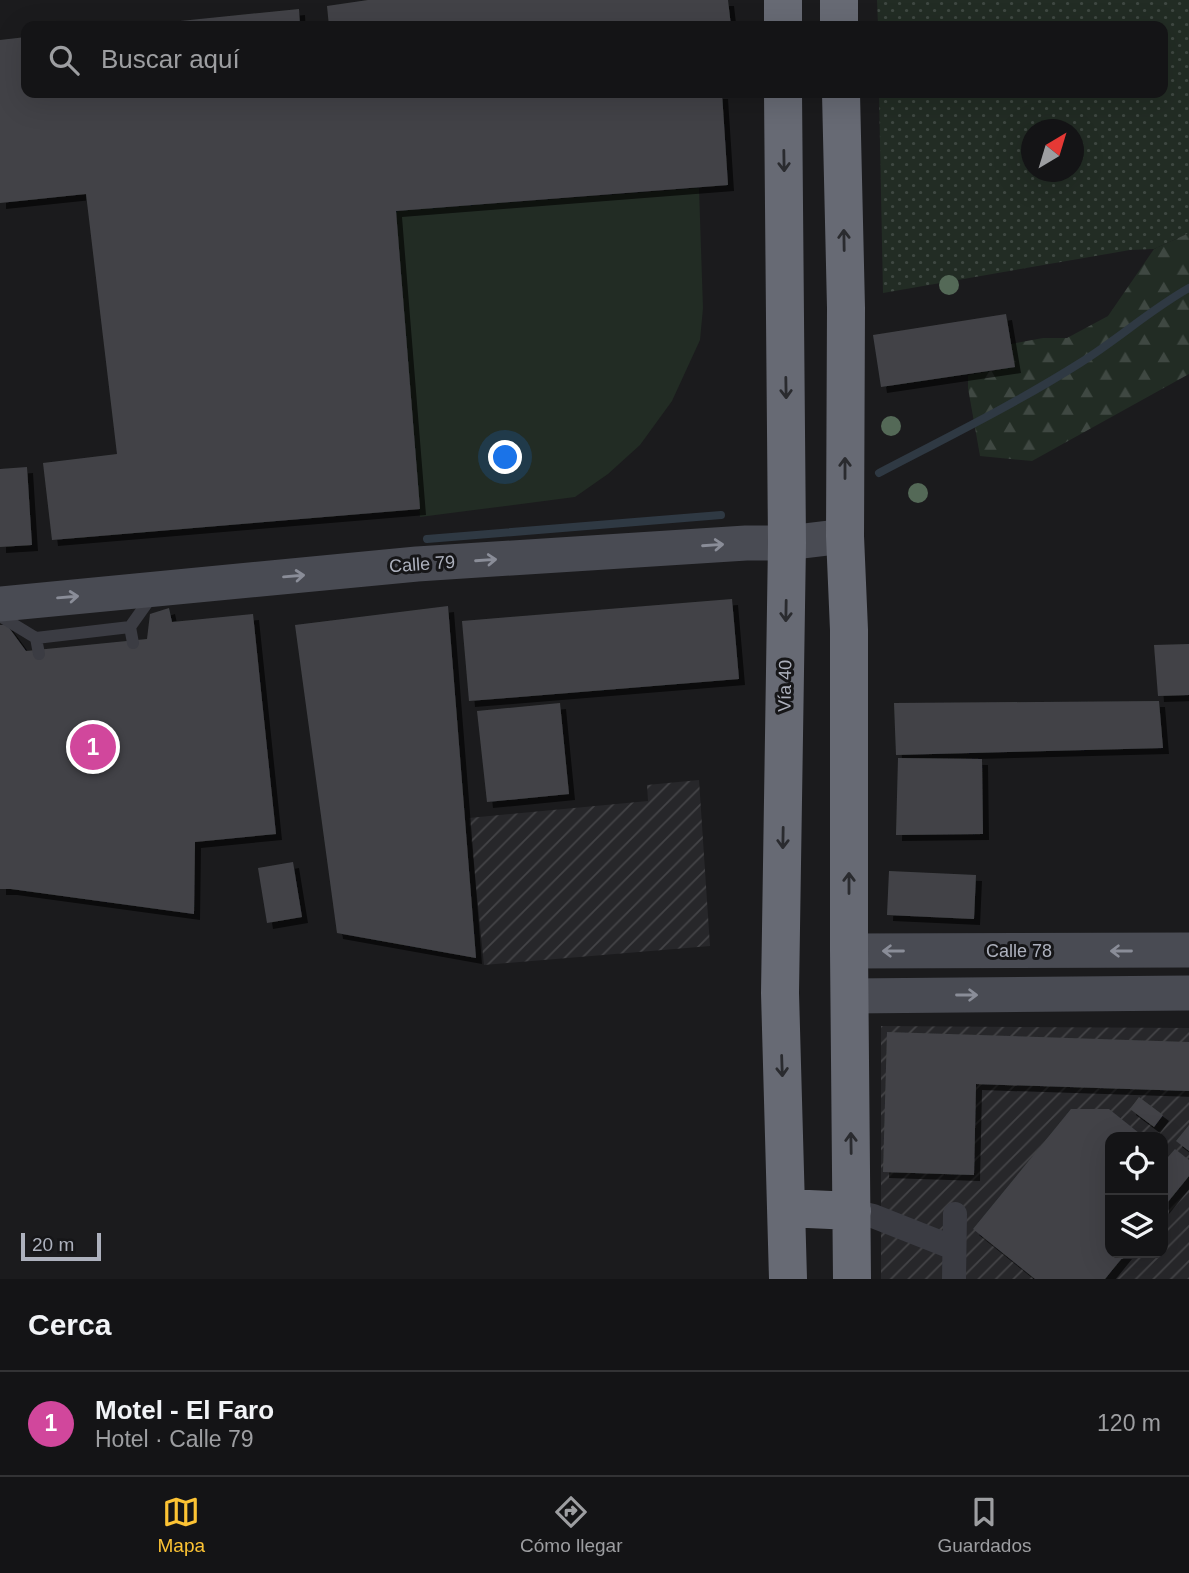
<!DOCTYPE html>
<html lang="es">
<meta charset="utf-8">
<style>
body{margin:0;font-family:Arial,sans-serif;background:#212123;color:#f1f3f6}
.controls{position:absolute;right:21px;bottom:21px;display:grid;overflow:hidden;border-radius:14px;box-shadow:0 7px 28px #0002}
.controls button{width:63px;height:63px;display:grid;place-items:center;padding:0;border:0;border-bottom:2px solid #333335;background:#141416;color:#f1f3f6;font:35px sans-serif}
.compass{position:absolute;left:1021px;top:119px;width:63px;height:63px;border-radius:50%;background:#141416;box-shadow:0 7px 28px #0002;rotate:38deg}
.scale{position:absolute;left:21px;bottom:18px;width:80px;box-sizing:border-box;padding-left:7px;border:4px solid #adb1bd;border-top:0;font-size:19px;line-height:24px;white-space:nowrap;color:#adb1bd;-webkit-text-stroke:5px #161618;paint-order:stroke}
.you{position:absolute;left:506px;top:458px;width:24px;height:24px;margin:-18px;border:5px solid #fff;border-radius:50%;background:#1a73e8;box-shadow:0 0 0 10px #1a73e833}
.badge{display:grid;place-items:center;width:46px;height:46px;border-radius:50%;background:#fcc334;color:#fff;font-size:23px;font-weight:700}
.pin{position:absolute;translate:-50% -50%;border:4px solid #fff;box-shadow:0 2px 7px #0006}
.list{margin:0;padding:0;list-style:none}
h2{display:flex;justify-content:space-between;align-items:center;height:91px;margin:0;padding:0 28px;font-size:30px}
h2 small{font-size:23px;font-weight:400;color:#9d9ea1}
.list li{display:grid;grid-template-columns:46px 1fr auto;gap:21px;align-items:center;box-sizing:border-box;height:105px;padding:0 28px;border-top:2px solid #333335}
.list b{display:block;font-size:26px;white-space:nowrap}
.list p{margin:0;font-size:23px;white-space:nowrap;color:#9d9ea1}
.list em{font-size:23px;font-style:normal;color:#9d9ea1}
.icon{flex:none;width:38px;height:38px;fill:none;stroke:currentColor;stroke-width:2;stroke-linecap:round;stroke-linejoin:round}
.map{position:relative;flex:none;width:1189px;height:1279px;overflow:hidden}
.search{position:absolute;background:#141416;box-shadow:0 7px 28px #0002;left:21px;right:21px;top:21px;height:77px;display:flex;align-items:center;gap:18px;box-sizing:border-box;padding:0 24px;border-radius:14px;color:#9d9ea1;font-size:26px}
.sheet{height:196px;background:#141416}
nav{display:flex;justify-content:space-around;align-items:center;box-sizing:border-box;height:98px;border-top:2px solid #333335;background:#141416;font-size:19px;color:#9d9ea1}
nav a{display:grid;justify-items:center;gap:4px}
nav .on{color:#fcc334}
.map>svg:first-child{display:block}
.industrial{fill:url(#industrial-furrows);fill-rule:evenodd}
.grass{fill:url(#grass-dots);fill-rule:evenodd}
.forest{fill:url(#forest-firs)}
.pitch{fill:#222c24}
.lines{fill:none;stroke-linecap:round;stroke-linejoin:round}
.stream{stroke:#2f3943;stroke-width:8}
.building{fill:#424347;filter:url(#shadow)}
.lane{stroke:#3b3c43;stroke-width:12}
.street{stroke:#3b3c43;stroke-width:24}
.secondary{stroke:#494b53;stroke-width:35}
.highway{stroke:#676a74;stroke-width:38}
.tree{fill:#546957}
.oneway{stroke:#2a2b2f}
.oneway2{stroke:#8a8d98}
.labels{text-anchor:middle;dominant-baseline:central;stroke-width:6;stroke-linejoin:round;paint-order:stroke}
.street-label{font-size:18px;fill:#adb1bd;stroke:#161618}
</style>
<div class="map">
<svg width="1189" height="1279" viewBox="0 0 1189 1279">
<defs>
<pattern id="industrial-furrows" width="10" height="10" patternUnits="userSpaceOnUse" patternTransform="scale(1.75)"><rect width="10" height="10" fill="#27272a"/><path d="M-1 1l2-2M0 10L10 0M9 11l2-2" fill="none" stroke="#444447"/></pattern>
<pattern id="grass-dots" width="8" height="8" patternUnits="userSpaceOnUse" patternTransform="scale(1.75)"><rect width="8" height="8" fill="#222c24"/><path d="M2 2h.1M6 6h.1" fill="none" stroke="#3f4842" stroke-width="1.8" stroke-linecap="round"/></pattern>
<pattern id="forest-firs" width="22" height="20" patternUnits="userSpaceOnUse" patternTransform="scale(1.75)"><rect width="22" height="20" fill="#222c24"/><path d="M5 1l3.5 6h-7zM16 11l3.5 6h-7z" fill="#3f4842"/></pattern>
<filter id="shadow"><feDropShadow dx="6" dy="6" stdDeviation="0" flood-color="#0009"/></filter>
</defs>
<rect width="100%" height="100%" fill="#1b1b1d"/>
<path class="industrial" d="M699 780 710 946 484 965 469 818 648 801 647 785Z
M881 1026 1189 1028V1279H881ZM1110 1137H1163V1253H1110Z"/>
<path class="grass" d="M877 0H1189V233L1154 249 1130 250 883 293 879 93H1163V26H878ZM1032 130H1074V172H1032Z"/>
<path class="forest" d="M1189 233V374L1032 461 980 456 968 388V375L1015 367 1011 344 1043 338H1067L1108 316 1154 249Z"/>
<path class="pitch" d="M699 188 703 308 700 340 672 401 640 445 608 474 575 497 420 517 396 211Z"/>
<g class="lines">
<path class="stream" d="M879 473C946 438 1015 404 1080 363 1117 340 1150 310 1189 288
M427 539 721 515"/>
</g>
<path class="building" d="M368 0H728L731 26H329L327 6Z
M299 9 300 26H151V24Z
M26 37V93H722L728 185 396 211 420 509 52 540 43 463 117 454 86 194 0 203V40Z
M1006 314 1015 367 881 387 873 335Z
M27 467 32 545 0 547V469Z
M732 599 739 679 469 701 462 621Z
M448 606 476 958 337 933 295 625Z
M169 608 172 622 253 614 276 834 195 842 194 914 11 889H0V625H7L26 651 147 639 150 614Z
M1189 644V695L1158 696 1154 645Z
M1159 701 1163 748 896 755 894 703Z
M560 703 569 794 487 802 477 711Z
M898 758 982 759 983 834 896 835Z
M293 862 302 917 267 923 258 868Z
M889 871 976 875 974 919 887 915Z
M887 1032 1189 1042V1091L976 1084 974 1175 883 1172Z
M1139 1097 1163 1115 1154 1127 1130 1109Z
M1071 1109H1109L1144 1137H1110V1253H1126L1105 1279H1035L973 1229Z
M1189 1125V1151L1176 1141Z
M1175 1149 1189 1160V1176L1163 1208V1152L1168 1157Z"/>
<g class="lines">
<path class="lane" d="M0 616 36 638 130 627 152 596
M130 627 133 643
M36 638 39 654"/>
<path class="street" d="M852 1211 873 1216 954 1248
M954 1279 955 1214"/>
<path class="secondary" d="M0 604 417 564 746 543H787L845 536
M849 951 1189 950
M849 996 1189 993"/>
<path class="highway" d="M783 0V26
M839 0V26
M783 93 787 543 780 993 788 1279
M841 93 846 308 845 536 849 630V951L852 1279
M787 1208 852 1211"/>
</g>
<g class="tree">
<circle cx="949" cy="285" r="10"/>
<circle cx="891" cy="426" r="10"/>
<circle cx="918" cy="493" r="10"/>
</g>
<defs><path id="oneway-shaft" d="M-6 0H5M1.5-3L5.5 0L1.5 3" fill="none" stroke-width="1.6" stroke-linecap="round" stroke-linejoin="round" transform="scale(1.75)"/></defs>
<g class="oneway">
<use href="#oneway-shaft" transform="translate(784 161) rotate(89)"/>
<use href="#oneway-shaft" transform="translate(844 240) rotate(-91)"/>
<use href="#oneway-shaft" transform="translate(786 388) rotate(89)"/>
<use href="#oneway-shaft" transform="translate(845 468) rotate(-90)"/>
<use href="#oneway-shaft" transform="translate(786 611) rotate(91)"/>
<use href="#oneway-shaft" transform="translate(783 838) rotate(91)"/>
<use href="#oneway-shaft" transform="translate(849 883) rotate(-90)"/>
<use href="#oneway-shaft" transform="translate(782 1066) rotate(88)"/>
<use href="#oneway-shaft" transform="translate(851 1143) rotate(-91)"/>
</g>
<g class="oneway2">
<use href="#oneway-shaft" transform="translate(713 545) rotate(-4)"/>
<use href="#oneway-shaft" transform="translate(486 560) rotate(-4)"/>
<use href="#oneway-shaft" transform="translate(294 576) rotate(-5)"/>
<use href="#oneway-shaft" transform="translate(68 597) rotate(-5)"/>
<use href="#oneway-shaft" transform="translate(893 951) rotate(180)"/>
<use href="#oneway-shaft" transform="translate(1121 951) rotate(180)"/>
<use href="#oneway-shaft" transform="translate(967 995)"/>
</g>
<g class="labels">
<g class="street-label">
<text transform="translate(422 564) rotate(-4)">Calle 79</text>
<text transform="translate(785 686) rotate(-89)">Vía 40</text>
<text x="1019" y="951">Calle 78</text>
</g>
</g>
</svg>
<div class="controls">
<button><svg class="icon" aria-label="locate" viewBox="0 0 24 24"><circle cx="12" cy="12" r="6"/><path d="M12 2v4M12 18v4M2 12h4M18 12h4"/></svg></button>
<button><svg class="icon" aria-label="layers" viewBox="0 0 24 24"><path d="M12 4l9 5-9 5-9-5zM3 14l9 5 9-5"/></svg></button>
</div>
<svg class="compass" viewBox="-18 -18 36 36"><path d="M0-13l5 13h-10z" fill="#e53935"/><path d="M0 13l5-13h-10z" fill="#9d9ea1"/></svg>
<div class="scale">20 m</div>
<div class="you"></div>
<div class="pin badge" style="left:93px;top:747px;background:#d1479c">1</div>
<div class="search"><svg class="icon" aria-label="search" viewBox="0 0 24 24"><circle cx="10" cy="10" r="6"/><path d="M15 15l6 6"/></svg>Buscar aquí</div>
</div>
<section class="sheet">
<h2>Cerca<small></small></h2>
<ul class="list">
<li><span class="badge" style="background:#d1479c">1</span><div><b>Motel - El Faro</b><p>Hotel · Calle 79</p></div><em>120 m</em></li>
</ul>
</section>
<nav>
<a class="on"><svg class="icon" aria-label="map" viewBox="0 0 24 24"><path d="M3 6l6-2 6 2 6-2v14l-6 2-6-2-6 2zM9 4v14M15 6v14"/></svg>Mapa</a>
<a><svg class="icon" aria-label="directions" viewBox="0 0 24 24"><path d="M12 3l9 9-9 9-9-9zM9 14v-3h6M13 9l2 2-2 2"/></svg>Cómo llegar</a>
<a><svg class="icon" aria-label="saved" viewBox="0 0 24 24"><path d="M7 4h10v16l-5-4-5 4z"/></svg>Guardados</a>
</nav>
